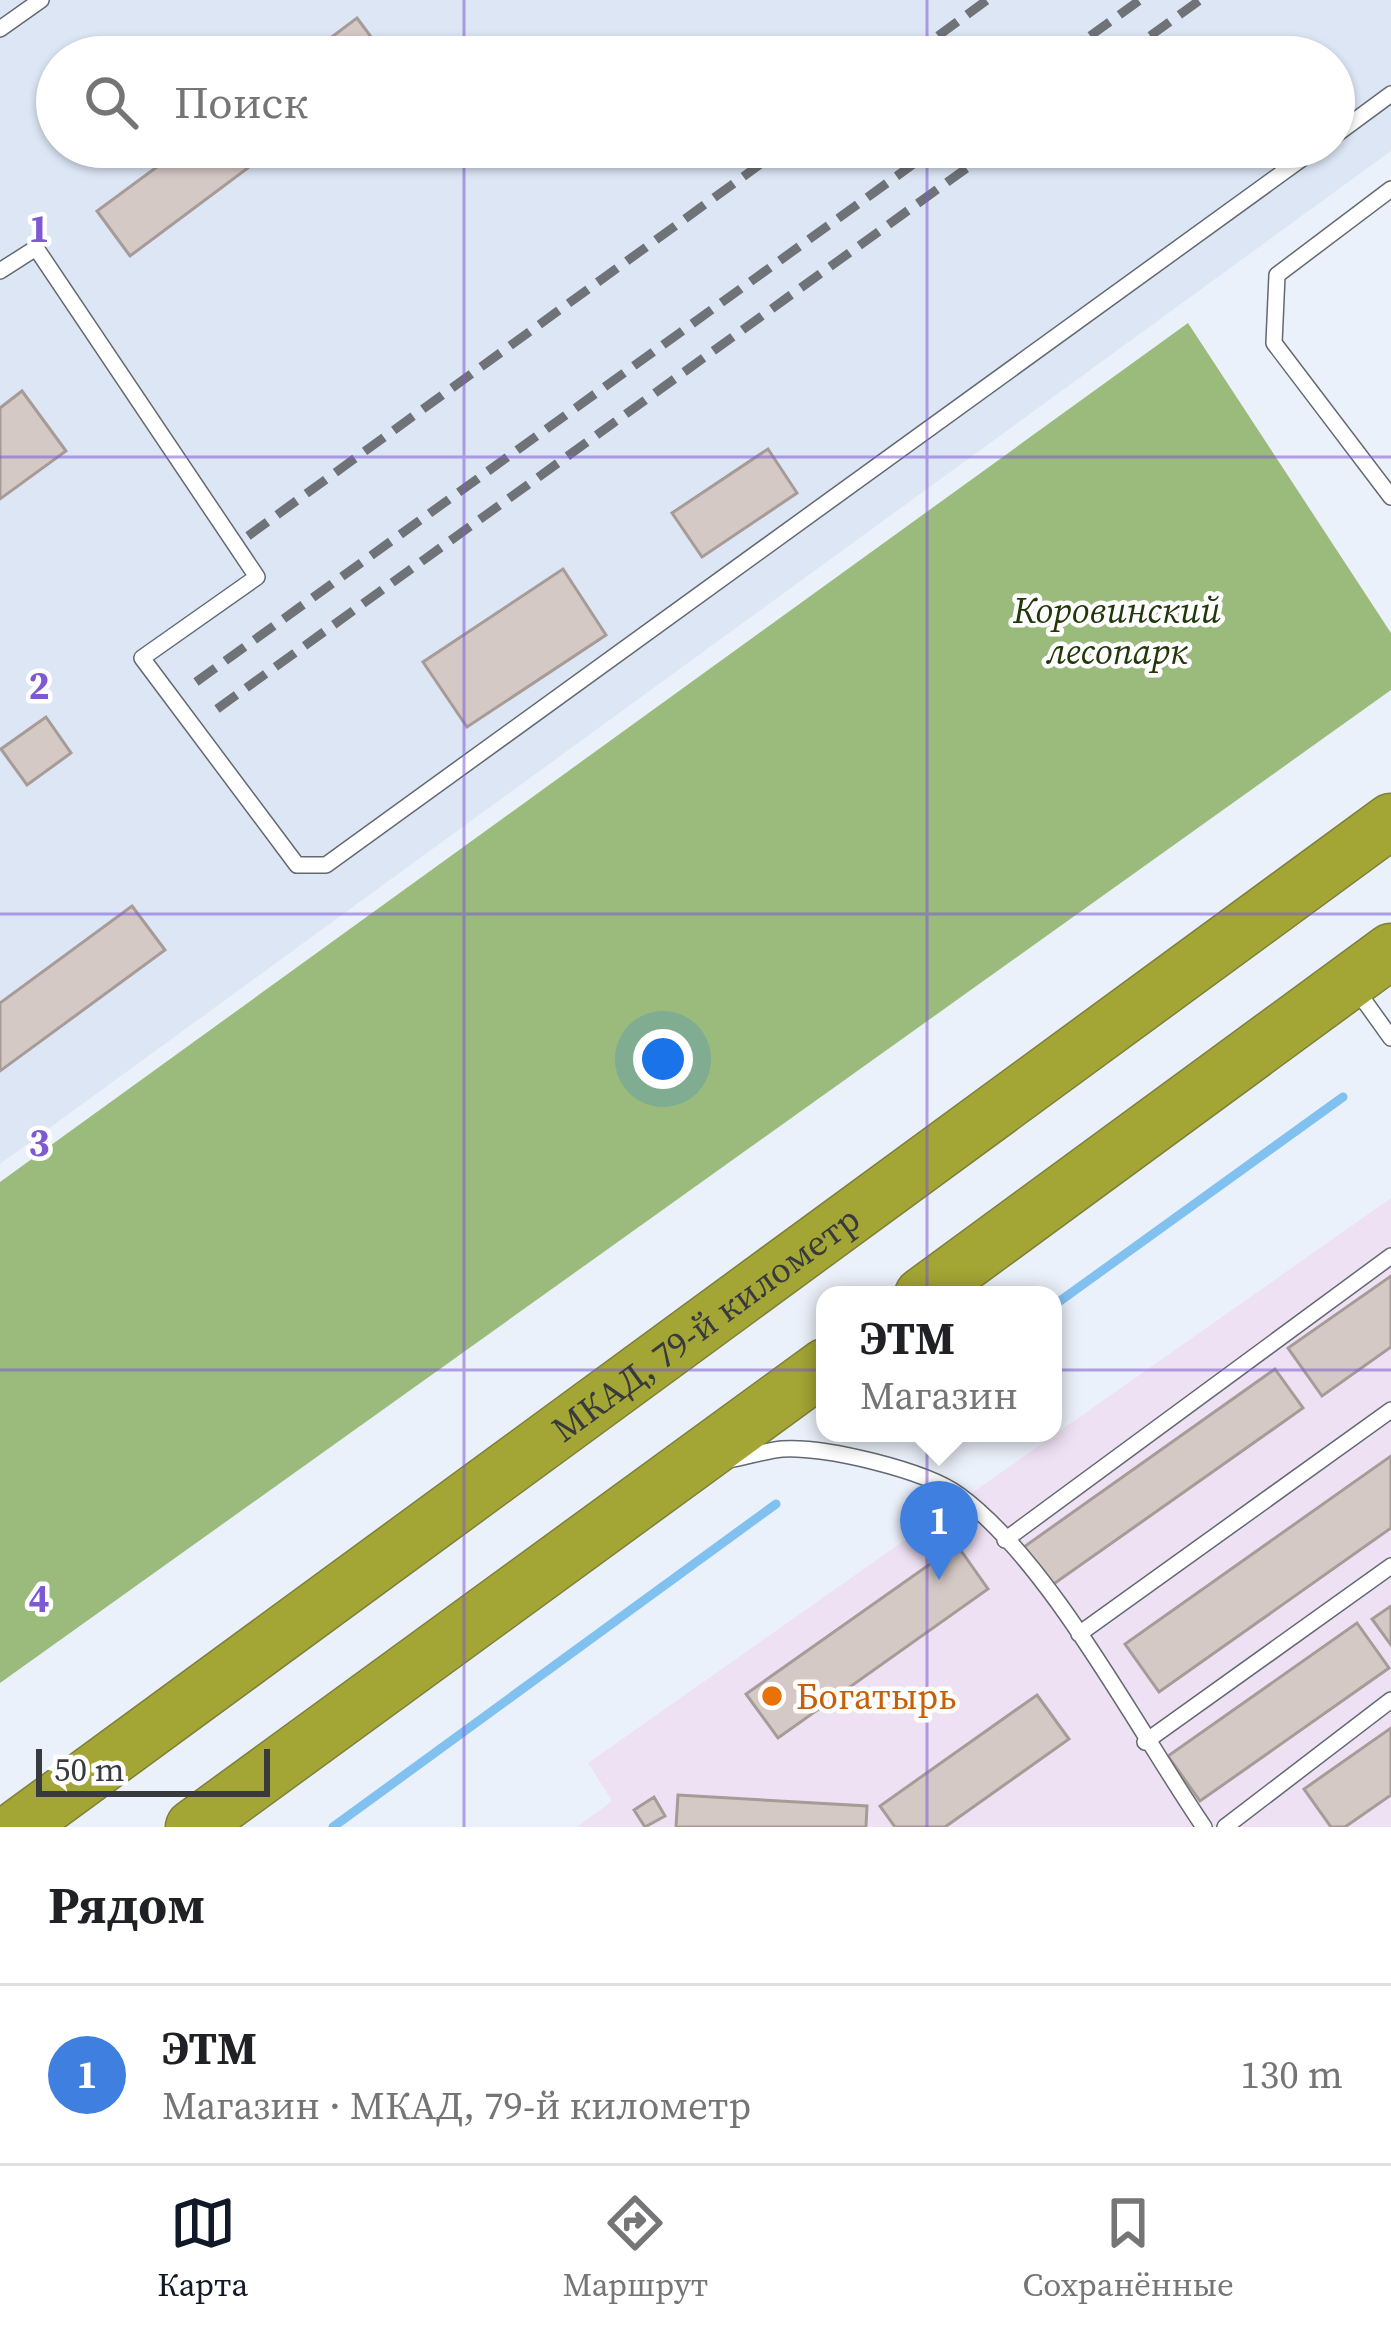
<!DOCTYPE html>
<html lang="ru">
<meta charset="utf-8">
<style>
body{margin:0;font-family:"Source Serif 4",serif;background:#f6f6f6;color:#202124}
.scale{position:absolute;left:36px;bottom:30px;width:234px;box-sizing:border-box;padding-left:12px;border:6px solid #383a3e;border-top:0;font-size:33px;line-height:42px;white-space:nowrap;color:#383a3e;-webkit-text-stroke:9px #fefefe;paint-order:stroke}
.you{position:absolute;left:663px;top:1059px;width:42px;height:42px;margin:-30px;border:9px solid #fff;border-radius:50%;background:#1a73e8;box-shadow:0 0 0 18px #1a73e833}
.badge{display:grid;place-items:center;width:78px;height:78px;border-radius:50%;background:#111827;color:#fff;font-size:39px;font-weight:700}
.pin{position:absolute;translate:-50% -99px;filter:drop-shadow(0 3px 6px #0008)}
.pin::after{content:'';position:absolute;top:63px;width:42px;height:36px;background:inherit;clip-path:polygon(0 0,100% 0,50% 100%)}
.popup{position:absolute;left:816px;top:1286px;width:246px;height:156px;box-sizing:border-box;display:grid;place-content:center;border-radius:24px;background:#fff;filter:drop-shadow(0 3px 9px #0005);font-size:39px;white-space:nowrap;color:#757577}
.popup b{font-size:45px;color:#202124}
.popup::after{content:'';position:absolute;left:50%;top:100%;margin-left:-24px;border:24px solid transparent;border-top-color:#fff}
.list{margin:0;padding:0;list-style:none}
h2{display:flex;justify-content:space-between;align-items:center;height:156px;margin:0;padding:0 48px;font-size:51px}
h2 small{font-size:39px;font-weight:400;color:#757577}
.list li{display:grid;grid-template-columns:78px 1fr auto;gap:36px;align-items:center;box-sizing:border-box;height:180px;padding:0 48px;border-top:3px solid #e0e0e0}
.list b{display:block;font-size:45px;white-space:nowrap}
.list p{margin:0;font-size:39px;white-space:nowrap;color:#757577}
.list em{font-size:39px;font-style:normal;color:#757577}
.icon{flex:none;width:66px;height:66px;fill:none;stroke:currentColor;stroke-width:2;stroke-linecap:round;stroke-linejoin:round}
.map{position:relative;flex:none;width:1391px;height:1827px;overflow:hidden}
.search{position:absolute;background:#fff;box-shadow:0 3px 9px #0004;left:36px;right:36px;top:36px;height:132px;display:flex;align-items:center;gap:30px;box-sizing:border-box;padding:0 42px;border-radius:66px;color:#757577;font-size:45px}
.sheet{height:336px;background:#fff}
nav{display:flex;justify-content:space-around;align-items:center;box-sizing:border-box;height:168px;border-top:3px solid #e0e0e0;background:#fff;font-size:33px;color:#757577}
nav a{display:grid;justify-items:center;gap:6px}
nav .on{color:#111827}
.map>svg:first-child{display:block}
.commercial{fill:#efe1f4}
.built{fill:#dce6f5;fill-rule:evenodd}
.forest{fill:#9abb7c}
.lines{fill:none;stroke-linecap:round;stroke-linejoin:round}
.stream{stroke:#81c1f0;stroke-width:9}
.building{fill:#d5c9c6;stroke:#a79b98;stroke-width:3}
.lane-casing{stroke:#646971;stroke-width:18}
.highway-casing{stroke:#7e8038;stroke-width:57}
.lane{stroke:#fff;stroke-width:15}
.highway{stroke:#a3a534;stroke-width:54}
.rail{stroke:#6f7277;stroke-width:9;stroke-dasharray:24 12;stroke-linecap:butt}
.grid{fill:none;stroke:#7d59d2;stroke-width:3;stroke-opacity:0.55}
.food-dot{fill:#e8710a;stroke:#fefefe;stroke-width:4.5}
.labels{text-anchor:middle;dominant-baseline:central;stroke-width:9;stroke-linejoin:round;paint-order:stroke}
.park-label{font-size:36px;font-style:italic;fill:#23380a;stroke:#fefefe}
.street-label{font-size:36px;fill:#383a3e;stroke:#fefefe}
.food-label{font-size:36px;fill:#c56008;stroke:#fefefe;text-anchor:start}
.grid-label{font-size:39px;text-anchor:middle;font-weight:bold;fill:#7d59d2;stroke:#fefefe;stroke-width:9;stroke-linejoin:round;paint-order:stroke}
</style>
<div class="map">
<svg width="1391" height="1827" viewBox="0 0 1391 1827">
<rect width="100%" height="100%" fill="#ebf1fa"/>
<path class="commercial" d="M1391 1198V1827H577L612 1801 588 1763Z"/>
<path class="built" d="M0 0H1391V151L0 1164ZM57 57H1334V147H57Z"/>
<path class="forest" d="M1188 323 1391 633V690L0 1683V1182Z"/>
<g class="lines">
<path class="stream" d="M1053 1306 1343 1097
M333 1827 776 1504"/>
</g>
<path class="building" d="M357 18 386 57H305Z
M184 147H276L130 256 97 211Z
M22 391 66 451 0 499V408Z
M768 449 797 493 702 557 672 513Z
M563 569 606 635 467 727 423 662Z
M46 717 71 753 27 785 1 749Z
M132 906 165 950 0 1071V1003Z
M1391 1276V1347L1322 1396 1288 1348Z
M1275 1369 1303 1408 1048 1588 1021 1549Z
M1391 1456V1528L1159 1692 1125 1644Z
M957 1545 988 1589 778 1738 746 1694Z
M1391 1606V1645L1372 1619Z
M1357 1623 1389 1668 1200 1801 1168 1756Z
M1037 1695 1069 1739 945 1827H895L880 1806Z
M1391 1728V1795L1345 1827H1331L1304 1789Z
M678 1795 867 1806 866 1827H676Z
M654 1797 665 1816 645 1827 634 1810Z"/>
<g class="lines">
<defs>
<path id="lane" d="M0 29 41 0
M1334 136 1391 94
M1391 189 1277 275 1274 343 1391 497
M0 271 36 248 257 577 142 658 297 865H326L1318 147
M1355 988 1391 1038
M728 1460C746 1457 764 1451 782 1449 824 1446 925 1470 959 1495 1050 1561 1138 1731 1204 1827
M1005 1540 1391 1256
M1079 1634 1391 1410
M1145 1742 1391 1566
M1225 1827 1391 1700"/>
<g id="highway">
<path d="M922 1295 1391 951"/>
<path id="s1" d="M18 1827 1391 821"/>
<path d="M193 1827 825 1366"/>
</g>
</defs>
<use href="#lane" class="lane-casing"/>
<use href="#highway" class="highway-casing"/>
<use href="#lane" class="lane"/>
<use href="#highway" class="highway"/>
<path class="rail" d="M909 57 987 0
M1061 57 1140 0
M1121 57 1200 0
M248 536 784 147
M196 682 937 147
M217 709 996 147"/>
</g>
<path class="grid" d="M464 0V57M927 0V57M464 147V1827M927 147V1827M0 457H1391M0 914H1391M0 1370H1391"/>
<circle class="food-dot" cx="772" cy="1696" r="12"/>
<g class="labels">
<g class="park-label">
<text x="1117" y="610">Коровинский<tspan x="1117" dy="41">лесопарк</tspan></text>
</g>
<g class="street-label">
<text stroke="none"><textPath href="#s1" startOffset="852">МКАД, 79-й километр</textPath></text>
</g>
<g class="food-label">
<text x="796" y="1696">Богатырь</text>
</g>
</g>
<g class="grid-label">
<text x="39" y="242">1</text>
<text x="39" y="699">2</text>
<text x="39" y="1156">3</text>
<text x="39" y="1612">4</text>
</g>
</svg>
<div class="scale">50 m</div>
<div class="you"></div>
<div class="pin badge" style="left:939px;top:1580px;background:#3f7fe0">1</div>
<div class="popup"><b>ЭТМ</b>Магазин</div>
<div class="search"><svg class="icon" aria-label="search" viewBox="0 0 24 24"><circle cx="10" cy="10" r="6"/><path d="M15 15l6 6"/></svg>Поиск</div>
</div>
<section class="sheet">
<h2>Рядом<small></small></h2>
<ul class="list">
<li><span class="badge" style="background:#3f7fe0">1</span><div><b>ЭТМ</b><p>Магазин · МКАД, 79-й километр</p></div><em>130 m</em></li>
</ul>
</section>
<nav>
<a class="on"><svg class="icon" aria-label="map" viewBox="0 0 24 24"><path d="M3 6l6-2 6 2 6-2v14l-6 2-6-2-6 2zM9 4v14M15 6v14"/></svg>Карта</a>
<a><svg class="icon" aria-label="directions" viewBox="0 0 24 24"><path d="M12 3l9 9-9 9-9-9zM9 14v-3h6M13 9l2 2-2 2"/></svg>Маршрут</a>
<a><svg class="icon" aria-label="saved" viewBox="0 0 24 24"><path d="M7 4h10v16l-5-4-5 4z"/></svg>Сохранённые</a>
</nav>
